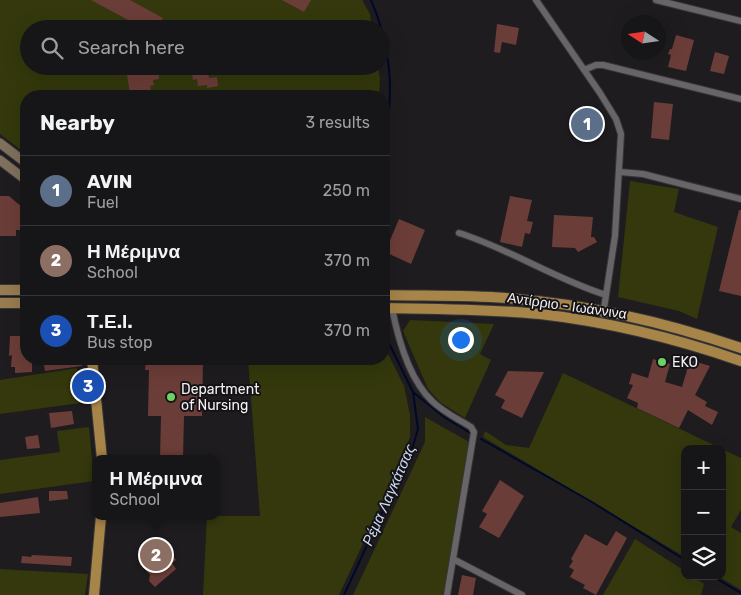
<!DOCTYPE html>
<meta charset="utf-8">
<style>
body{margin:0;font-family:Rubik,sans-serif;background:#1f1e20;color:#f1f3f6}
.controls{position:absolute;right:15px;bottom:15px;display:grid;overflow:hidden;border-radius:10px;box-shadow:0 5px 20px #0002}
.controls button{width:45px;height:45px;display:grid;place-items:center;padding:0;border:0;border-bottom:1px solid #353436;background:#161517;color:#f1f3f6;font:25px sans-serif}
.compass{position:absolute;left:621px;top:15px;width:45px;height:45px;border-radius:50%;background:#161517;box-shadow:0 5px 20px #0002;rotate:282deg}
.you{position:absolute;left:460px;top:339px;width:18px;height:18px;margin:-12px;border:4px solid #fff;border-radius:50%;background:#1a73e8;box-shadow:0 0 0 8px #1a73e833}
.badge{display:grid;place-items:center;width:32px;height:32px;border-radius:50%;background:#8c9099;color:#fff;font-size:16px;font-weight:700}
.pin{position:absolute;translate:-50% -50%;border:2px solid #fff;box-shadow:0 1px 5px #0006}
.popup{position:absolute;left:92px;top:455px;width:128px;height:65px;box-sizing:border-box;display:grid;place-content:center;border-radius:10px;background:#161517;filter:drop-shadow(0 1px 4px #0005);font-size:16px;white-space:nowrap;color:#9e9fa1}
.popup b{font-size:19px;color:#f1f3f6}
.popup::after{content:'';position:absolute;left:50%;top:100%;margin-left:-10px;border:10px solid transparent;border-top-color:#161517}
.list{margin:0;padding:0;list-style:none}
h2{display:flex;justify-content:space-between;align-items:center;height:65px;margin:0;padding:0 20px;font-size:21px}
h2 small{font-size:16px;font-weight:400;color:#9e9fa1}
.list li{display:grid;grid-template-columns:32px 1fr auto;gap:15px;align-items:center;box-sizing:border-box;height:70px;padding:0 20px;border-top:1px solid #353436}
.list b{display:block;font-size:19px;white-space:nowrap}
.list p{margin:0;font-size:16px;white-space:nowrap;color:#9e9fa1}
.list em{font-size:16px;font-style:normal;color:#9e9fa1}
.icon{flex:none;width:28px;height:28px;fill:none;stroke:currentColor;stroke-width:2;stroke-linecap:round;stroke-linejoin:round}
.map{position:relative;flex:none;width:741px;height:595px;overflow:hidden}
.search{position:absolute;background:#161517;box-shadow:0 5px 20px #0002;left:20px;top:20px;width:370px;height:55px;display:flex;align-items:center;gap:12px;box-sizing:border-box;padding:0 18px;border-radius:28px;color:#9e9fa1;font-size:19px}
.panel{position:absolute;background:#161517;box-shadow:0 5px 20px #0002;left:20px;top:90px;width:370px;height:275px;border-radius:20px}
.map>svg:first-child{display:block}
.green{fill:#34380c}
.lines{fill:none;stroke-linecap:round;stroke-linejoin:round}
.stream{stroke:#010929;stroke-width:2}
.building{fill:#6b3d38}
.minor-casing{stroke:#373638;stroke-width:8}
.secondary-casing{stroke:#373638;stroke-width:11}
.primary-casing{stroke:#373638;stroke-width:12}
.trunk-casing{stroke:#373638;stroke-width:12}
.minor{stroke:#676568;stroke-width:6}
.secondary{stroke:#7f715c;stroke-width:9}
.primary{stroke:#977c4f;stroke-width:10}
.trunk{stroke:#a78447;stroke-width:10}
.poi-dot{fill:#6cd362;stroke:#151316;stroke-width:2}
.labels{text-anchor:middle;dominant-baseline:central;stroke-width:4;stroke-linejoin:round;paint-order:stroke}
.street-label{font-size:14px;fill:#f2f0f3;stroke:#151316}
.poi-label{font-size:14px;fill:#f2f0f3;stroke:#151316;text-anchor:start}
.water-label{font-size:15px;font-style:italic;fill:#ccdaf4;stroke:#151316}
</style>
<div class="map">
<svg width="741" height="595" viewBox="0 0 741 595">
<rect width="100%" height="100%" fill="#1e1c1f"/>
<path class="green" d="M0 0H362L370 14 372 29H29V66H378L380 79 379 96H26V154L0 134Z
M630 181 679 189 674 212 718 227 697 319 679 311 618 297Z
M410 320 494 324 480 354 491 360 465 418 440 402 428 389 403 331Z
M384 346 404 386 410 415V437L387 492 339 595H203L207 516H260L248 359H384Z
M77 368 80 403 0 414V380Z
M563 373 722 449H685V557L483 437 485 431 506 445 529 448Z
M425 417 471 443 444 595H353L425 442Z
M89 427 94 481 0 494V460L60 452 57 431Z
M722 449 741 458V510L731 527 741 533V590L718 576H722Z
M635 539 685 571V576H692L704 584 701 595H603Z
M0 569 88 574 85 595H0Z"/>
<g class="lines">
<path class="stream" d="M371 0C389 41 396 92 384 136
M384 333 413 392 444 417 472 434
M481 439 592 502 685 560
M712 576 741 593
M344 595 413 446 418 429 413 392"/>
</g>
<path class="building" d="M91 0H130L163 18 157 29H145Z
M282 0H311L304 12Z
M497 24 519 28 516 45 502 42 500 53 494 52Z
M676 35 694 40 686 71 668 67 671 55 668 54 670 49H672Z
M715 52 729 56 724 74 710 71Z
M158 66 159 79 153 80 154 85 150 86 151 91 130 94 126 67Z
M191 66H206L209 78 217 77 218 86 207 88V85L198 86 197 79 193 80Z
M654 102 673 104 669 140 651 138Z
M575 121H591V128L574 127Z
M0 196H9L23 208V230H16V236H0Z
M510 196 532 200 527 221 533 222 530 234 525 233 522 247 500 242Z
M739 210H741V296L719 291Z
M554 215 593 217 591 237H594L597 242 578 252 575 248 552 247Z
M399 219 425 230 411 264 385 252Z
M10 336H26V359H32V372L15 373V367H11L12 355 9 356Z
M43 359H81L82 366 45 371Z
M146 359H203L202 416H184L183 459H160L161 416H148L149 370H145Z
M653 359 670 364 665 382 682 387 690 360 710 366 695 395 707 402 705 406 718 412 712 425 688 410 679 428 637 408 638 403 627 398 633 385 629 384 632 373 648 378Z
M508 371 544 372 522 418 501 408 505 400 495 395Z
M72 411 74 424 51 428 49 413Z
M38 435 40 448 27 449 25 437Z
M500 480 524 496 499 538 479 527 487 514 482 511Z
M49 491H67L68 499 49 501Z
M38 497 40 513 0 517V503Z
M616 531 627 538 596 595 583 588 585 585 570 577 574 570 569 567 573 561 571 559 585 534 607 546Z
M158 540 162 541 176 560 172 563 176 569 155 587 149 581 150 575 144 568 145 555 152 552 151 543Z
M32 555 72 557 71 566 21 563 22 556 31 557Z
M462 575 476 578 473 595H458Z"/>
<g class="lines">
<defs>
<path id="minor" d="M536 0 600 93 616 119 621 134 615 236 603 315
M656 0 741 21
M584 70 596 65H603L741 99
M620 172 643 174 741 199
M459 233C510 249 555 279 606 295
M392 308C398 339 409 379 432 401 443 412 458 419 471 427L474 432 447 595
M453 559 522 595"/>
<path id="secondary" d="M0 143 26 163
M0 160 26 180"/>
<path id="primary" d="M0 290H26
M0 303H26"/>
<path id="trunk" d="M384 295C424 296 465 295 506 298 587 304 665 322 741 348
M384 308C436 309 488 309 540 314 610 322 675 338 741 361
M92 359 102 459
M94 595 101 516"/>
</defs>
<use href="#minor" class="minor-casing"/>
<use href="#secondary" class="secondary-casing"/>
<use href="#primary" class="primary-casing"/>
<use href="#trunk" class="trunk-casing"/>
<use href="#minor" class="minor"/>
<use href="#secondary" class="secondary"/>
<use href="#primary" class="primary"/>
<use href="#trunk" class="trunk"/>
</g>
<g class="poi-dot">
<circle cx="662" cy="362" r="5"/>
<circle cx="171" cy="397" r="5"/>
</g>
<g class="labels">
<g class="street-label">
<text transform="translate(567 306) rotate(8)">Αντίρριο - Ιωάννινα</text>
</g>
<g class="poi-label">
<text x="672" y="362">EKO</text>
<text x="181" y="389">Department<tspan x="181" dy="16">of Nursing</tspan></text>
</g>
<g class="water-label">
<text transform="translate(389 495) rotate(-66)">Ρέμα Λαγκάτσας</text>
</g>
</g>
</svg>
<div class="controls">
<button>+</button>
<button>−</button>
<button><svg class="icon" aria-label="layers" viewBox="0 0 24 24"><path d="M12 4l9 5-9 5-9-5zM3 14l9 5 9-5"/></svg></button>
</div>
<svg class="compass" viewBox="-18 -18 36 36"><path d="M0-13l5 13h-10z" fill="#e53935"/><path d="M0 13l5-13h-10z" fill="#9e9fa1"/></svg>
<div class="you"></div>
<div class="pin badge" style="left:587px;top:124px;background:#5c6f8a">1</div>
<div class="pin badge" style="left:156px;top:555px;background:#8d6e63">2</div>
<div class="popup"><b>Η Μέριμνα</b>School</div>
<div class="pin badge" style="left:88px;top:386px;background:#1a4fb4">3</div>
<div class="search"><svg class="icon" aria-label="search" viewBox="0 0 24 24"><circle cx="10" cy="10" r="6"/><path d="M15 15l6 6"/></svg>Search here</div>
<section class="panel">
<h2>Nearby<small>3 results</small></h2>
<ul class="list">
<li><span class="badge" style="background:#5c6f8a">1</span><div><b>AVIN</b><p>Fuel</p></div><em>250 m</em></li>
<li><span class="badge" style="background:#8d6e63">2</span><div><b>Η Μέριμνα</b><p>School</p></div><em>370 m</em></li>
<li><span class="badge" style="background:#1a4fb4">3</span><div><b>Τ.Ε.Ι.</b><p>Bus stop</p></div><em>370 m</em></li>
</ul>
</section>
</div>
